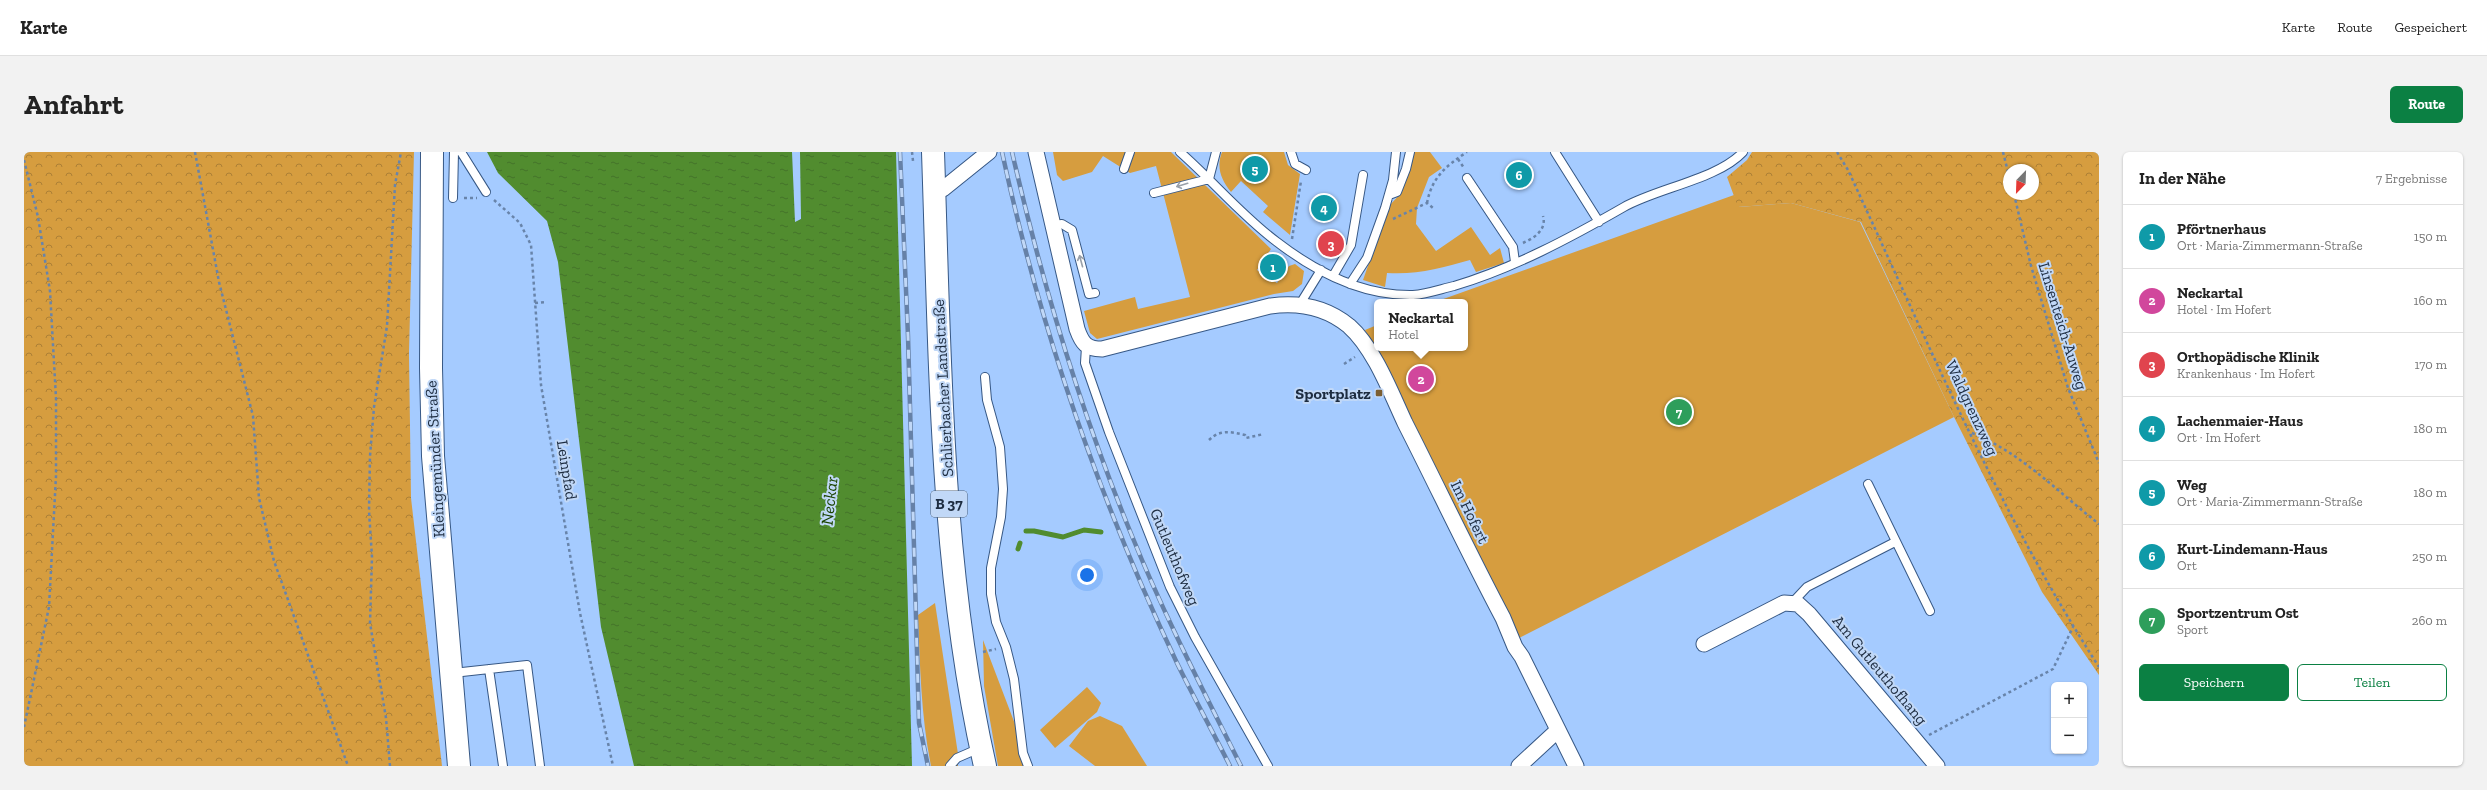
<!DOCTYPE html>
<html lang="de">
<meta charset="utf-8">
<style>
body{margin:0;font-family:"Zilla Slab",serif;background:#f2f2f2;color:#222}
.controls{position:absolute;right:12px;bottom:12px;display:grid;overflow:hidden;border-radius:6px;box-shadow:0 1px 3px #0004}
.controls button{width:36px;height:36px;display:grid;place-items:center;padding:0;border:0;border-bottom:1px solid #e0e0e0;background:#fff;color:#222;font:20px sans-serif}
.compass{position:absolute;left:1979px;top:12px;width:36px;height:36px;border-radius:50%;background:#fff;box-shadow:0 1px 3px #0004;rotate:203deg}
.you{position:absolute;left:1063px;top:423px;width:14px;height:14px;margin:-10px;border:3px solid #fff;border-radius:50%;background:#1a73e8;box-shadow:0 0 0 6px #1a73e833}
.badge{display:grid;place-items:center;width:26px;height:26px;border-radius:50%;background:#0b8043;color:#fff;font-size:13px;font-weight:700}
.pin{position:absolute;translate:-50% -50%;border:2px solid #fff;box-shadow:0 1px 4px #0006}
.popup{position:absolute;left:1350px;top:147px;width:94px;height:52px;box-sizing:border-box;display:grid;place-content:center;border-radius:6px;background:#fff;filter:drop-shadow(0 1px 3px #0005);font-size:13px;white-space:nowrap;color:#767676}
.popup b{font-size:15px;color:#222}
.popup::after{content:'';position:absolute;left:50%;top:100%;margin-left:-8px;border:8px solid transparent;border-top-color:#fff}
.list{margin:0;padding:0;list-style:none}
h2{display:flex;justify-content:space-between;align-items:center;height:52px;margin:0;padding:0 16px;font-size:17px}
h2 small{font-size:13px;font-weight:400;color:#767676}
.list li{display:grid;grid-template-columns:26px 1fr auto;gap:12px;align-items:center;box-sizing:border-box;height:64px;padding:0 16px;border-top:1px solid #e0e0e0}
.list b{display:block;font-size:15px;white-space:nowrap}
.list p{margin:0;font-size:13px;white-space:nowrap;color:#767676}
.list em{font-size:13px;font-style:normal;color:#767676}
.actions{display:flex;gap:8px;padding:12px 16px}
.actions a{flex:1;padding:9px 0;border:1px solid #0b8043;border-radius:6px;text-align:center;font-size:14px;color:#0b8043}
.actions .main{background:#0b8043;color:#fff}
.map{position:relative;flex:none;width:2075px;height:614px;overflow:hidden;border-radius:6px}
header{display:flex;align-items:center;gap:24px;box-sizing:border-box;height:56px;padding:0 20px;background:#fff;border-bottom:1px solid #e0e0e0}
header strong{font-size:19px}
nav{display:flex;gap:22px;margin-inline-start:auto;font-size:14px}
.intro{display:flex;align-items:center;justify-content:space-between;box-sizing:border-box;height:96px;padding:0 24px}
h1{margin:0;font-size:28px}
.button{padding:10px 18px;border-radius:6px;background:#0b8043;color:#fff;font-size:14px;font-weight:700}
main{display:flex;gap:24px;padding:0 24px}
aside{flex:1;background:#fff;border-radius:6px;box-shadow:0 1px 3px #0004}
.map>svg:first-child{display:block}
.green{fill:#d69d3f}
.forest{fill:url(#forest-crowns);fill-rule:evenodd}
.water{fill:url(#water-ripples)}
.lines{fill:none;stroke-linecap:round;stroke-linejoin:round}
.stream{stroke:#518c2f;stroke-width:5}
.lane-casing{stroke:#375885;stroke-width:10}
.street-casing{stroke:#375885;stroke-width:17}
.secondary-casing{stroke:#375885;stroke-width:24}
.primary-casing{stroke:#375885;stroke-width:24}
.path{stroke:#6884aa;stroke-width:2.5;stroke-dasharray:3 3;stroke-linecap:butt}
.lane{stroke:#fff;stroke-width:8}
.street{stroke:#fff;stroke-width:15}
.secondary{stroke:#fff;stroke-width:22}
.primary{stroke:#fff;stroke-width:22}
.rail-casing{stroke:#6681a7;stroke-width:4.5}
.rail{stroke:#c1d8f7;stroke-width:3;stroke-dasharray:9;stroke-linecap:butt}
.oneway{stroke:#99a0a9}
.poi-dot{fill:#7b5e32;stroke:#c1d8f7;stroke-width:1.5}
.labels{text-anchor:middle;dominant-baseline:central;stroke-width:4;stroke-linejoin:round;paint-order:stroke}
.shield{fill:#c1d8f7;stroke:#4e6077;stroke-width:1}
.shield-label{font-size:15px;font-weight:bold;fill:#1d2c40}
.street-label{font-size:16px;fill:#1d2c40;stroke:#c1d8f7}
.poi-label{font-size:16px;font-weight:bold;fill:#1d2c40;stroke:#c1d8f7;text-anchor:end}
.water-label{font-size:17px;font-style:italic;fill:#1b4300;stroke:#c1d8f7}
</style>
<header>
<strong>Karte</strong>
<nav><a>Karte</a><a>Route</a><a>Gespeichert</a></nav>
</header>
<div class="intro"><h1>Anfahrt</h1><a class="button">Route</a></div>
<main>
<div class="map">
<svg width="2075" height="614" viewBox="0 0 2075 614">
<defs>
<pattern id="forest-crowns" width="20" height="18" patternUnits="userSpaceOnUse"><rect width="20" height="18" fill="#d69d3f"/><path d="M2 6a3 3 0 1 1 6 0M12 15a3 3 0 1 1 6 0" fill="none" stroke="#ad8036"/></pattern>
<pattern id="water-ripples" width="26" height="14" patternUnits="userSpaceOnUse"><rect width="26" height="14" fill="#518c2f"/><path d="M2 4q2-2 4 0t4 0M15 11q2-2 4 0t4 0" fill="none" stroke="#437329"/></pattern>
</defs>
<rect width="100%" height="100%" fill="#a5cbff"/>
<path class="green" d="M1029 0H1147L1247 97 1233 118 1253 131 1265 114 1271 112 1280 119 1278 132 1269 139 1250 142 1073 187 1066 181 1060 159 1111 145 1114 157 1166 145 1132 14 1106 21 1079 4 1068 20 1039 29 1033 23Z
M1198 0H1260L1264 13 1276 22 1266 83 1239 60 1244 54 1217 29 1207 40C1197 28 1192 15 1198 0Z
M1389 0H1406L1418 16 1405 25 1393 56 1392 72 1412 99 1447 75 1466 103 1476 96 1480 111 1452 120 1446 108C1418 116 1393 123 1363 121L1361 135 1339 128 1365 54 1378 40Z
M1710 43 1715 55 1767 51 1836 70 1930 265 1495 486 1341 178 1353 173V196H1441V150H1411Z
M911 451 934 602V614H907C897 564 896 514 894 463Z
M959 488 1007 614H974L960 534Z
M1063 535 1077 551 1073 560 1031 596 1016 578Z
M1076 564 1098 574 1123 614H1071L1045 594 1064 569Z"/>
<path class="forest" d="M0 0H390L385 202 387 346 418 614H0Z
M1728 0H2075V523L2018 440 1930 265 1837 70 1767 51 1714 55 1703 25 1723 8ZM1985 18H2009V42H1985Z"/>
<path class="water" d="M463 0H768L771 70 777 67 776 0H872L888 614H610L577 475 534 110 523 69 474 21Z"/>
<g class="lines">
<path class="stream" d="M1002 379H1010L1039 385 1060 378 1077 380
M994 397 996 391"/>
<defs>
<path id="lane" d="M437 0 462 40
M1156 0C1189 29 1218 64 1253 90 1292 120 1340 144 1389 143 1403 142 1417 137 1430 134 1490 116 1546 86 1600 55 1634 36 1694 27 1719 0
M1267 0 1271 12 1282 18
M1531 0 1575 70
M1100 17 1106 0
M1443 26 1489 95 1491 110
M1185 27 1192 0
M1130 41 1185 27
M1365 43 1373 40 1382 17 1386 0
M429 46 430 0
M1028 73 1038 72 1048 78 1065 142 1071 141
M1309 124 1327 93 1339 23
M1326 132 1343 106 1361 56 1369 28 1372 0
M1276 152 1297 118
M1062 195 1061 211 1085 280 1146 435 1171 485 1244 614
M961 225 963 248 976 295 979 337 977 365 967 416V442L972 470 982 495 990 527 999 601 1004 614
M1844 332 1906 459
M1768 451 1783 435 1871 390
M465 517 479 614
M429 521 503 513 516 614
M926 614 933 606 956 596"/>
<path id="street" d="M1012 0 1053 177C1058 191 1062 197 1078 197L1246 154C1275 150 1302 155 1325 174 1350 196 1367 241 1381 271 1414 336 1445 402 1479 466L1491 495 1498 505 1552 614
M911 38 919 37 965 0
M1680 492 1760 451 1774 452 1785 462 1913 614
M1495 614 1534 578"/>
<path id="secondary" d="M408 0 407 216 409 304 435 614"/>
<path id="primary" d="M909 0C916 202 916 416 961 614"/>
</defs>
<use href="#lane" class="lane-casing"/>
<use href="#street" class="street-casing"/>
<use href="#secondary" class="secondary-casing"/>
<use href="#primary" class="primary-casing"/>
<path class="path" d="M171 0 195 130 229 264 235 346 250 409 324 614
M888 0 889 9
M1813 0 1824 18C1902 186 1974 359 2075 515
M1979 0 1985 24
M1434 7 1440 16
M0 8 14 65 26 139 32 246V324L25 455 0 575
M1990 42 2007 114 2044 236 2075 311
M440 46H453
M470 48 496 71 507 93 517 233 556 461 589 614
M1403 51C1408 25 1422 14 1443 0
M1369 67 1403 51 1409 56
M1268 87 1277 29
M1499 91C1510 86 1523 78 1519 64
M511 151 522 150
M1320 212 1331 205
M1948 281C1996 300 2034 340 2075 372
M1185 288C1196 277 1208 280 1221 283L1222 286 1240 282
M959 500 972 497
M1905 583 2029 517 2049 475
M366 614 362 566 346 471 348 405 345 359 346 304 350 255 363 174 371 33 377 0"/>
<use href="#lane" class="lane"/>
<use href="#street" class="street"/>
<use href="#secondary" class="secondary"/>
<use href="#primary" class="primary"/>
<defs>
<path id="rail" d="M876 0 884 184 895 571 904 614
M978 0C1016 176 1076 349 1153 511 1170 546 1189 580 1206 614
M988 0C1018 131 1057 260 1108 384 1140 463 1179 538 1217 614"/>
</defs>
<use href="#rail" class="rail-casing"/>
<use href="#rail" class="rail"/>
</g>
<defs><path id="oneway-shaft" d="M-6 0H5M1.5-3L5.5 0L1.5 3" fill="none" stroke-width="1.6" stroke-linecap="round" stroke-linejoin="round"/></defs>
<g class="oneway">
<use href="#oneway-shaft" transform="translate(1158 33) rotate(163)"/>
<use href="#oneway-shaft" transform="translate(1057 109) rotate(-105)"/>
</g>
<rect class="poi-dot" x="1351" y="237" width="8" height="8" rx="2"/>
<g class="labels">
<rect class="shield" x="907" y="339" width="36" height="26" rx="3"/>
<g class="shield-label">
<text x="925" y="352">B 37</text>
</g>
<g class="street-label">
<text transform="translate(2039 174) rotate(73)">Linsenteich-Auweg</text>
<text transform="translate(919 236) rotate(-93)">Schlierbacher Landstraße</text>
<text transform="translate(1948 256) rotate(65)">Waldgrenzweg</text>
<text transform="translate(411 307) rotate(-93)">Kleingemünder Straße</text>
<text transform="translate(543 318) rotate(81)">Leinpfad</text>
<text transform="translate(1446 360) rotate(64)">Im Hofert</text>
<text transform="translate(1151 405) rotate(67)">Gutleuthofweg</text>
<text transform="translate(1856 518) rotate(50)">Am Gutleuthofhang</text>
</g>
<g class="poi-label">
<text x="1347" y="241">Sportplatz</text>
</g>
<g class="water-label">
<text transform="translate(805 349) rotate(-84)">Neckar</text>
</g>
</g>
</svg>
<div class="controls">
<button>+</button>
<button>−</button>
</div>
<svg class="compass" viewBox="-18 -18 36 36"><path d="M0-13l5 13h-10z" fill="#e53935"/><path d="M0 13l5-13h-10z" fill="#767676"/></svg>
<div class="you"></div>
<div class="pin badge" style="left:1249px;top:115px;background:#0f9aa8">1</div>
<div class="pin badge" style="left:1397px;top:227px;background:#d1479c">2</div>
<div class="popup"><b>Neckartal</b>Hotel</div>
<div class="pin badge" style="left:1307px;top:92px;background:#e0444e">3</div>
<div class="pin badge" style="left:1300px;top:56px;background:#0f9aa8">4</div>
<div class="pin badge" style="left:1231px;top:17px;background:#0f9aa8">5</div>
<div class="pin badge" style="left:1495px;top:23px;background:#0f9aa8">6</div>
<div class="pin badge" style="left:1655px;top:260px;background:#2e9e5b">7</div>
</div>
<aside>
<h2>In der Nähe<small>7 Ergebnisse</small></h2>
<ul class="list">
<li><span class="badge" style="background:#0f9aa8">1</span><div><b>Pförtnerhaus</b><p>Ort · Maria-Zimmermann-Straße</p></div><em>150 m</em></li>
<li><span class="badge" style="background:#d1479c">2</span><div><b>Neckartal</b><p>Hotel · Im Hofert</p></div><em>160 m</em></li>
<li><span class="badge" style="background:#e0444e">3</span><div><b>Orthopädische Klinik</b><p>Krankenhaus · Im Hofert</p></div><em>170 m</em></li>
<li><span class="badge" style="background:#0f9aa8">4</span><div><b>Lachenmaier-Haus</b><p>Ort · Im Hofert</p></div><em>180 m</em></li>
<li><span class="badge" style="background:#0f9aa8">5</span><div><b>Weg</b><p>Ort · Maria-Zimmermann-Straße</p></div><em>180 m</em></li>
<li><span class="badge" style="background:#0f9aa8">6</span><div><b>Kurt-Lindemann-Haus</b><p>Ort</p></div><em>250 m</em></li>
<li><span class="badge" style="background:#2e9e5b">7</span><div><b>Sportzentrum Ost</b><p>Sport</p></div><em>260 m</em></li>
</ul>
<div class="actions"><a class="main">Speichern</a><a>Teilen</a></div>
</aside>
</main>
